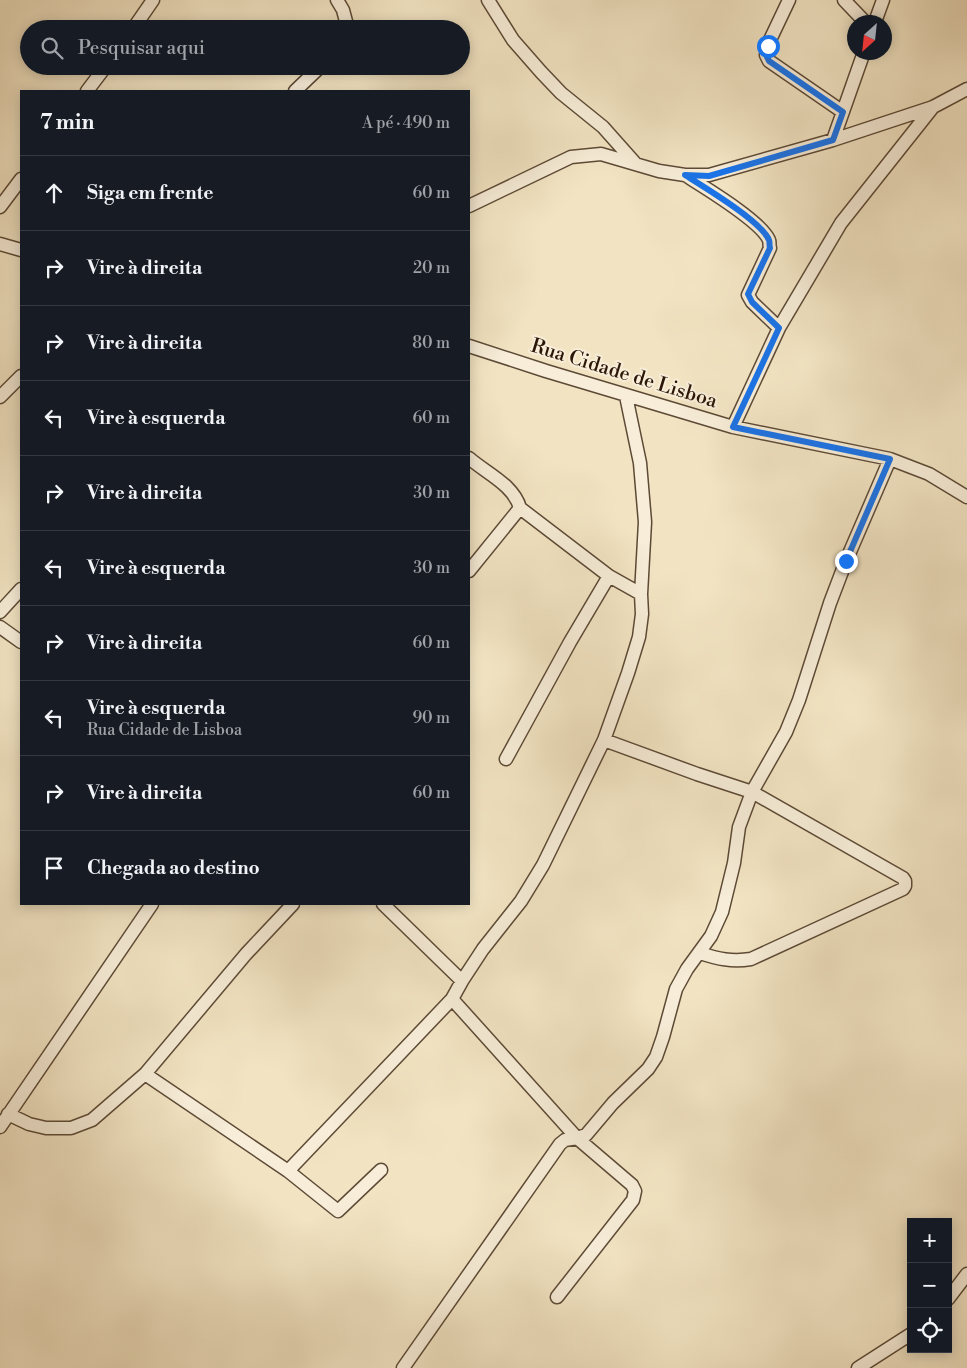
<!DOCTYPE html>
<html lang="pt">
<meta charset="utf-8">
<style>
body{margin:0;font-family:"Libre Bodoni",serif;background:#20242c;color:#f1f3f6}
.controls{position:absolute;right:15px;bottom:15px;display:grid;overflow:hidden;border-radius:0px;box-shadow:0 2px 12px #0003}
.controls button{width:45px;height:45px;display:grid;place-items:center;padding:0;border:0;border-bottom:1px solid #363941;background:#171b24;color:#f1f3f6;font:25px sans-serif}
.compass{position:absolute;left:847px;top:15px;width:45px;height:45px;border-radius:50%;background:#171b24;box-shadow:0 2px 12px #0003;rotate:207deg}
.stop{position:absolute;width:15px;height:15px;margin:-11px;border:4px solid #1a73e8;border-radius:50%;background:#fff}
.stop.end{background:#1a73e8;border-color:#fff;box-shadow:0 1px 5px #0008}
.list{margin:0;padding:0;list-style:none}
h2{display:flex;justify-content:space-between;align-items:center;height:65px;margin:0;padding:0 20px;font-size:21px}
h2 small{font-size:16px;font-weight:400;color:#9ea1a6}
.list li{display:grid;grid-template-columns:32px 1fr auto;gap:15px;align-items:center;box-sizing:border-box;height:75px;padding:0 20px;border-top:1px solid #363941}
.list b{display:block;font-size:19px;white-space:nowrap}
.list p{margin:0;font-size:16px;white-space:nowrap;color:#9ea1a6}
.list em{font-size:16px;font-style:normal;color:#9ea1a6}
.icon{flex:none;width:28px;height:28px;fill:none;stroke:currentColor;stroke-width:2;stroke-linecap:round;stroke-linejoin:round}
.map{position:relative;flex:none;width:967px;height:1368px;overflow:hidden}
.search{position:absolute;background:#171b24;box-shadow:0 2px 12px #0003;left:20px;top:20px;width:450px;height:55px;display:flex;align-items:center;gap:12px;box-sizing:border-box;padding:0 18px;border-radius:28px;color:#9ea1a6;font-size:19px}
.panel{position:absolute;background:#171b24;box-shadow:0 2px 12px #0003;left:20px;top:90px;width:450px;height:815px;border-radius:0px}
.map>svg:first-child{display:block}
.lines{fill:none;stroke-linecap:round;stroke-linejoin:round}
.minor-casing{stroke:#5d4a36;stroke-width:15}
.minor{stroke:#f7edd8;stroke-width:12}
.route{stroke:#1a73e8;stroke-width:6}
.labels{text-anchor:middle;dominant-baseline:central;stroke-width:4;stroke-linejoin:round;paint-order:stroke}
.street-label{font-size:20px;fill:#2b1607;stroke:#f7edd8}
</style>
<div class="map">
<svg width="967" height="1368" viewBox="0 0 967 1368">
<rect width="100%" height="100%" fill="#f2e4c3"/>
<filter id="stains"><feTurbulence type="fractalNoise" baseFrequency=".004" numOctaves="4"/><feColorMatrix values="0 0 0 0 .2 0 0 0 0 .09 0 0 0 0 .02 0 0 0 .5 -.17"/></filter>
<radialGradient id="worn" r=".72"><stop offset=".6" stop-color="#630" stop-opacity="0"/><stop offset="1" stop-color="#630" stop-opacity=".3"/></radialGradient>
<g class="lines">
<defs>
<path id="minor" d="M337 0 343 10 348 29
M488 0 513 40 541 72 561 93 603 127 635 163
M789 0 770 40 766 55 769 61 843 112
M844 0 865 22
M875 22 883 0
M133 29 153 0
M87 91 106 66
M295 91 321 66
M833 140 864 52
M685 175C704 187 761 221 769 240 770 242 769 245 770 248L748 295 752 302 779 328
M469 206 571 157 601 154 659 171 685 175H709L833 140 933 107 967 89
M0 207 21 179
M0 244 21 250
M469 346 546 371 733 427 890 459 929 474 967 497
M0 397 21 376
M733 427 779 328 841 223 933 107
M469 458C486 473 514 485 520 508L609 576 641 594
M469 571 520 508
M0 612 21 589
M0 627 21 642
M604 740 697 774 752 792 903 878 905 881V886L903 889 751 959C732 962 718 959 700 953
M506 759 570 642 609 576
M383 904 462 981
M452 999 577 1138 632 1185 635 1191 633 1200 557 1297
M145 1074 288 1171 338 1211 381 1170
M8 1114 29 1124 46 1128H71L92 1120 145 1074 246 954 293 904
M0 1127 152 904
M288 1171 452 999 462 981 483 949 521 901 543 865 604 740 628 673 639 637 642 614 641 594 645 522 640 463 626 396
M948 1299 967 1274
M403 1368 560 1144 565 1140 577 1138 586 1135 613 1103 648 1069 656 1057 663 1037 676 989 687 969 711 936 722 912 734 863 739 827 752 792 786 732 799 700 830 603 846 561 890 459
M858 1368 911 1334"/>
</defs>
<use href="#minor" class="minor-casing"/>
<use href="#minor" class="minor"/>
</g>
<g class="lines">
<path class="route" d="M768 46 766 55 769 61 843 112 833 140 709 176 685 175C704 187 761 221 769 240 770 242 769 245 770 248L748 294 752 302 779 328 733 427 890 459 846 561"/>
</g>
<g class="labels">
<g class="street-label">
<text transform="translate(624 374) rotate(17)">Rua Cidade de Lisboa</text>
</g>
</g>
<rect width="100%" height="100%" filter="url(#stains)"/>
<rect width="100%" height="100%" fill="url(#worn)"/>
</svg>
<div class="controls">
<button>+</button>
<button>−</button>
<button><svg class="icon" aria-label="locate" viewBox="0 0 24 24"><circle cx="12" cy="12" r="6"/><path d="M12 2v4M12 18v4M2 12h4M18 12h4"/></svg></button>
</div>
<svg class="compass" viewBox="-18 -18 36 36"><path d="M0-13l5 13h-10z" fill="#e53935"/><path d="M0 13l5-13h-10z" fill="#9ea1a6"/></svg>
<div class="stop" style="left:768px;top:46px"></div>
<div class="stop end" style="left:846px;top:561px"></div>
<div class="search"><svg class="icon" aria-label="search" viewBox="0 0 24 24"><circle cx="10" cy="10" r="6"/><path d="M15 15l6 6"/></svg>Pesquisar aqui</div>
<section class="panel">
<h2>7 min<small>A pé · 490 m</small></h2>
<ul class="list">
<li><svg class="icon" aria-label="ahead" viewBox="0 0 24 24"><path d="M12 20V5M6 11l6-6 6 6"/></svg><div><b>Siga em frente</b></div><em>60 m</em></li>
<li><svg class="icon" aria-label="right" viewBox="0 0 24 24"><path d="M7 20v-9h11M14 6l5 5-5 5"/></svg><div><b>Vire à direita</b></div><em>20 m</em></li>
<li><svg class="icon" aria-label="right" viewBox="0 0 24 24"><path d="M7 20v-9h11M14 6l5 5-5 5"/></svg><div><b>Vire à direita</b></div><em>80 m</em></li>
<li><svg class="icon" aria-label="left" viewBox="0 0 24 24"><path d="M17 20v-9H6M10 6l-5 5 5 5"/></svg><div><b>Vire à esquerda</b></div><em>60 m</em></li>
<li><svg class="icon" aria-label="right" viewBox="0 0 24 24"><path d="M7 20v-9h11M14 6l5 5-5 5"/></svg><div><b>Vire à direita</b></div><em>30 m</em></li>
<li><svg class="icon" aria-label="left" viewBox="0 0 24 24"><path d="M17 20v-9H6M10 6l-5 5 5 5"/></svg><div><b>Vire à esquerda</b></div><em>30 m</em></li>
<li><svg class="icon" aria-label="right" viewBox="0 0 24 24"><path d="M7 20v-9h11M14 6l5 5-5 5"/></svg><div><b>Vire à direita</b></div><em>60 m</em></li>
<li><svg class="icon" aria-label="left" viewBox="0 0 24 24"><path d="M17 20v-9H6M10 6l-5 5 5 5"/></svg><div><b>Vire à esquerda</b><p>Rua Cidade de Lisboa</p></div><em>90 m</em></li>
<li><svg class="icon" aria-label="right" viewBox="0 0 24 24"><path d="M7 20v-9h11M14 6l5 5-5 5"/></svg><div><b>Vire à direita</b></div><em>60 m</em></li>
<li><svg class="icon" aria-label="arrive" viewBox="0 0 24 24"><path d="M6 21V4h12l-3 4 3 4H6"/></svg><div><b>Chegada ao destino</b></div></li>
</ul>
</section>
</div>
